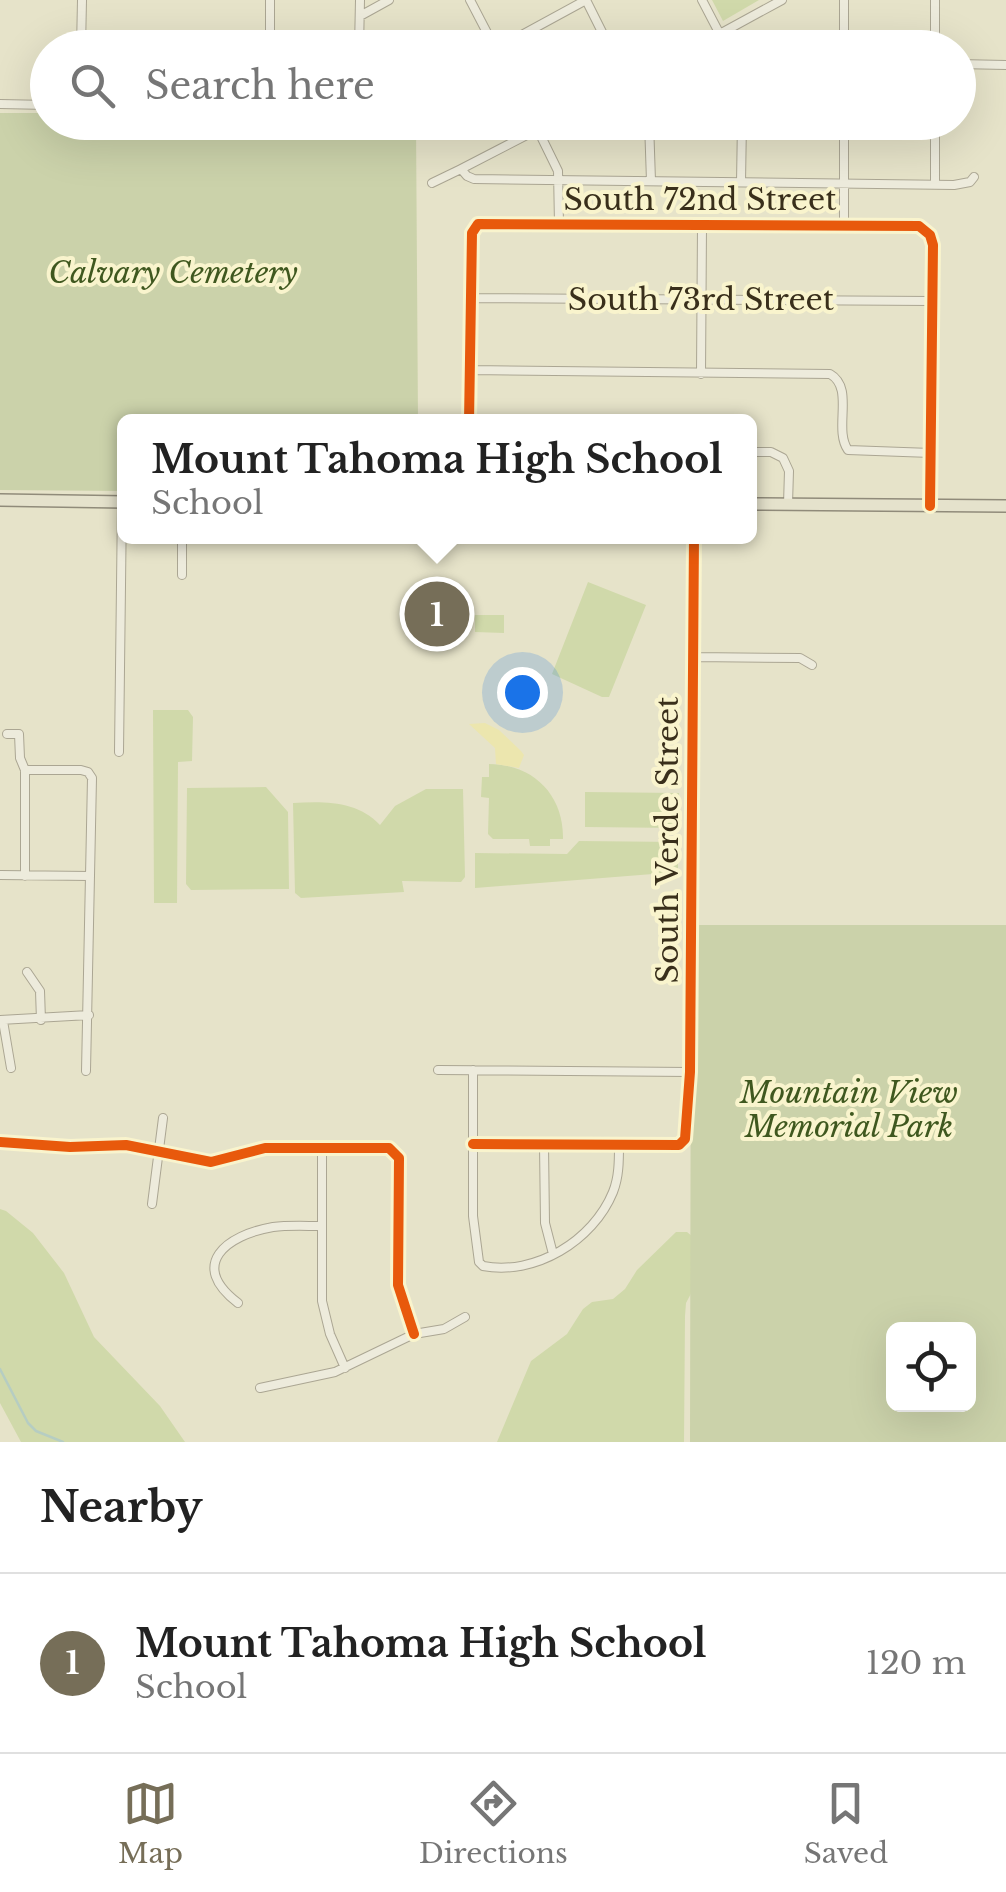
<!DOCTYPE html>
<style>
body{margin:0;font-family:"Libre Baskerville",serif;background:#f6f6f6;color:#222}
.controls{position:absolute;right:30px;bottom:30px;display:grid;overflow:hidden;border-radius:15px;box-shadow:0 10px 40px #0002}
.controls button{width:90px;height:90px;display:grid;place-items:center;padding:0;border:0;border-bottom:2px solid #e0e0e0;background:#fff;color:#222;font:50px sans-serif}
.you{position:absolute;left:522px;top:692px;width:35px;height:35px;margin:-25px;border:8px solid #fff;border-radius:50%;background:#1a73e8;box-shadow:0 0 0 15px #1a73e833}
.badge{display:grid;place-items:center;width:65px;height:65px;border-radius:50%;background:#766e58;color:#fff;font-size:32px;font-weight:700}
.pin{position:absolute;translate:-50% -50%;border:5px solid #fff;box-shadow:0 2px 10px #0006}
.popup{position:absolute;left:117px;top:414px;width:640px;height:130px;box-sizing:border-box;display:grid;place-content:center;border-radius:15px;background:#fff;filter:drop-shadow(0 2px 8px #0005);font-size:32px;white-space:nowrap;color:#767676}
.popup b{font-size:38px;color:#222}
.popup::after{content:'';position:absolute;left:50%;top:100%;margin-left:-20px;border:20px solid transparent;border-top-color:#fff}
.list{margin:0;padding:0;list-style:none}
h2{display:flex;justify-content:space-between;align-items:center;height:130px;margin:0;padding:0 40px;font-size:42px}
h2 small{font-size:32px;font-weight:400;color:#767676}
.list li{display:grid;grid-template-columns:65px 1fr auto;gap:30px;align-items:center;box-sizing:border-box;height:180px;padding:0 40px;border-top:2px solid #e0e0e0}
.list b{display:block;font-size:38px;white-space:nowrap}
.list p{margin:0;font-size:32px;white-space:nowrap;color:#767676}
.list em{font-size:32px;font-style:normal;color:#767676}
.icon{flex:none;width:55px;height:55px;fill:none;stroke:currentColor;stroke-width:2;stroke-linecap:round;stroke-linejoin:round}
.map{position:relative;flex:none;width:1006px;height:1442px;overflow:hidden}
.search{position:absolute;background:#fff;box-shadow:0 10px 40px #0002;left:30px;right:30px;top:30px;height:110px;display:flex;align-items:center;gap:25px;box-sizing:border-box;padding:0 35px;border-radius:55px;color:#767676;font-size:38px}
.sheet{height:310px;background:#fff}
nav{display:flex;justify-content:space-around;align-items:center;box-sizing:border-box;height:140px;border-top:2px solid #e0e0e0;background:#fff;font-size:28px;color:#767676}
nav a{display:grid;justify-items:center;gap:5px}
nav .on{color:#766e58}
.map>svg:first-child{display:block}
.green{fill:#d0d9aa}
.sand{fill:#ece6ae}
.cemetery{fill:#cbd2aa;fill-rule:evenodd}
.lines{fill:none;stroke-linecap:round;stroke-linejoin:round}
.stream{stroke:#b6cdc2;stroke-width:2.5}
.street-casing{stroke:#aba693;stroke-width:10}
.primary-casing{stroke:#908b7a;stroke-width:14}
.street{stroke:#edebdc;stroke-width:8}
.primary{stroke:#e5e2cc;stroke-width:11}
.cycleway-casing{stroke:#f9f4cd;stroke-width:16}
.cycleway{stroke:#e8590c;stroke-width:10}
.labels{text-anchor:middle;dominant-baseline:central;stroke-width:8;stroke-linejoin:round;paint-order:stroke}
.street-label{font-size:30px;fill:#392f1b;stroke:#f9f4cd}
.park-label{font-size:30px;font-style:italic;fill:#3f581f;stroke:#f9f4cd}
</style>
<div class="map">
<svg width="1006" height="1442" viewBox="0 0 1006 1442">
<rect width="100%" height="100%" fill="#e6e3c9"/>
<path class="green" d="M712 0H759L723 21Z
M588 582 646 605 609 697H602L552 674Z
M475 615H504V633L475 632Z
M153 710H188L193 717 192 761 178 762 177 903H154Z
M489 764C533 764 564 795 563 839H550V846H530L529 839H493L488 834 489 798 481 797 482 777H489Z
M266 787 288 812 289 889 191 890 186 884 187 788Z
M426 789H463L465 877 461 882 402 881 404 892 301 898 295 893 293 803C325 801 358 801 380 825L395 806Z
M585 792 679 793 678 828 585 827Z
M579 841 678 842V872L475 888V853L567 854Z
M0 1209 6 1211 33 1233 64 1273 94 1337 160 1406 185 1442H21L0 1403Z
M676 1232H687L699 1242 696 1284 686 1303 685 1316 684 1442H497L531 1361 567 1334 583 1309 592 1302 613 1299 625 1289 637 1270Z"/>
<path class="sand" d="M485 723 499 730 521 751 524 755 519 768 496 764 495 748 469 724Z"/>
<path class="cemetery" d="M0 113H47L48 122 416 123 418 421 125 422 124 491 0 490Z
M691 925H1006V1442H690ZM894 1330H968V1404H894Z"/>
<g class="lines">
<path class="stream" d="M0 1369 28 1423 36 1431 63 1442"/>
<defs>
<path id="street" d="M470 0 495 48
M586 0 610 48
M702 0 727 48
M844 0V48
M935 0V48
M360 16 389 0
M81 48 82 0
M270 48V0
M359 48 360 0
M498 48 586 0
M694 48 782 0
M958 64 1006 65
M0 104 48 105
M534 122 558 171 559 224
M649 122 651 181
M844 122V225
M461 169 552 122
M741 182 742 122
M432 183 461 169 467 176 474 179 954 185 970 182 974 177
M935 183V122
M471 298 932 301
M470 370 830 374C855 388 833 429 848 450L931 453
M701 374 702 226
M469 422 472 233 478 224 919 226 930 235 933 245 930 506
M750 452H771L783 458 789 471 788 504
M182 536V575
M693 657 800 658 812 665
M7 734H19L20 758 25 770V876
M119 752 122 502
M25 770H81L88 772 92 778 86 1071
M0 875 90 876
M27 972 40 991 41 1020
M0 1020 89 1015
M3 1021 11 1068
M438 1070 690 1072
M473 1070V1216L479 1262 483 1266C535 1276 593 1241 613 1192 619 1177 619 1161 619 1145
M0 1142 70 1147 126 1145 211 1162 265 1148H389L399 1158 398 1285 414 1334
M473 1144 679 1145 685 1139 690 1072 694 536
M544 1145 545 1223 553 1254
M322 1148V1301L330 1334 345 1368
M152 1204 163 1118
M238 1303C188 1265 226 1235 273 1227 288 1225 305 1226 321 1226
M260 1388 335 1372 414 1334 444 1329 465 1317"/>
<path id="primary" d="M0 500 125 502
M750 504 1006 506"/>
</defs>
<use href="#street" class="street-casing"/>
<use href="#primary" class="primary-casing"/>
<use href="#street" class="street"/>
<use href="#primary" class="primary"/>
<defs>
<path id="cycleway" d="M469 422 472 233 478 224 919 226 930 235 933 245 930 506
M0 1142 70 1147 126 1145 211 1162 265 1148H389L399 1158 398 1285 414 1334
M473 1144 679 1145 685 1139 690 1072 694 536"/>
</defs>
<use href="#cycleway" class="cycleway-casing"/>
<use href="#cycleway" class="cycleway"/>
</g>
<g class="labels">
<g class="street-label">
<text x="700" y="199">South 72nd Street</text>
<text x="701" y="299">South 73rd Street</text>
<text transform="translate(667 840) rotate(-90)">South Verde Street</text>
</g>
<g class="park-label">
<text x="173" y="272">Calvary Cemetery</text>
<text x="849" y="1092">Mountain View<tspan x="849" dy="34">Memorial Park</tspan></text>
</g>
</g>
</svg>
<div class="controls">
<button><svg class="icon" aria-label="locate" viewBox="0 0 24 24"><circle cx="12" cy="12" r="6"/><path d="M12 2v4M12 18v4M2 12h4M18 12h4"/></svg></button>
</div>
<div class="you"></div>
<div class="pin badge" style="left:437px;top:614px">1</div>
<div class="popup"><b>Mount Tahoma High School</b>School</div>
<div class="search"><svg class="icon" aria-label="search" viewBox="0 0 24 24"><circle cx="10" cy="10" r="6"/><path d="M15 15l6 6"/></svg>Search here</div>
</div>
<section class="sheet">
<h2>Nearby<small></small></h2>
<ul class="list">
<li><span class="badge">1</span><div><b>Mount Tahoma High School</b><p>School</p></div><em>120 m</em></li>
</ul>
</section>
<nav>
<a class="on"><svg class="icon" aria-label="map" viewBox="0 0 24 24"><path d="M3 6l6-2 6 2 6-2v14l-6 2-6-2-6 2zM9 4v14M15 6v14"/></svg>Map</a>
<a><svg class="icon" aria-label="directions" viewBox="0 0 24 24"><path d="M12 3l9 9-9 9-9-9zM9 14v-3h6M13 9l2 2-2 2"/></svg>Directions</a>
<a><svg class="icon" aria-label="saved" viewBox="0 0 24 24"><path d="M7 4h10v16l-5-4-5 4z"/></svg>Saved</a>
</nav>
